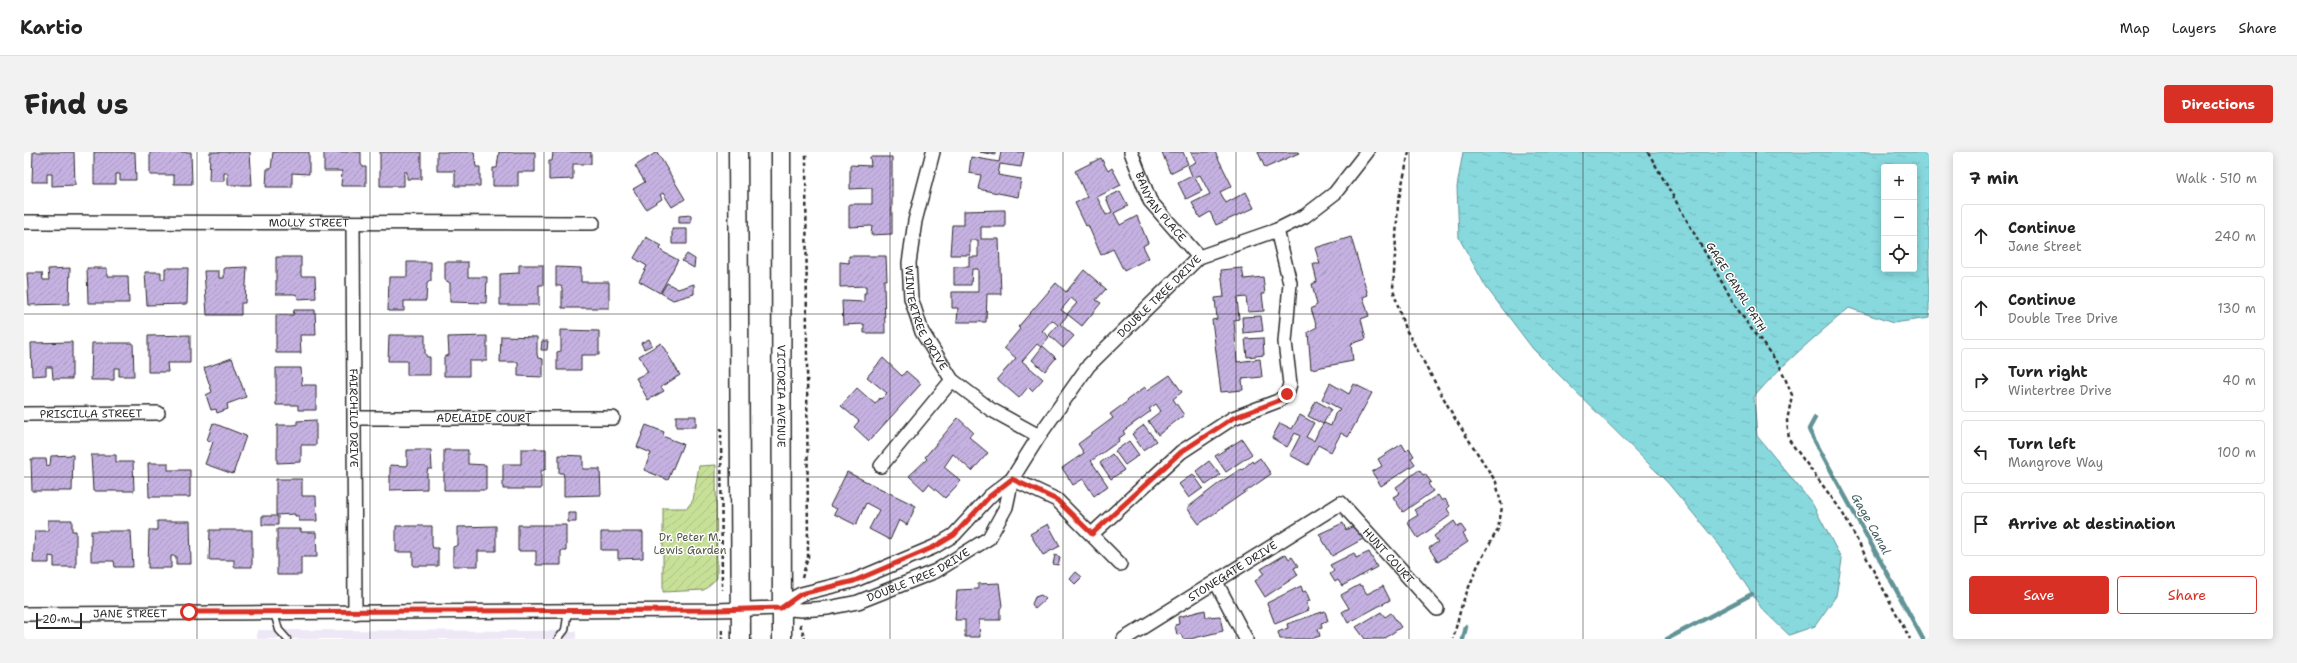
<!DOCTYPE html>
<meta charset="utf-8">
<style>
body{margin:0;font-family:"Shantell Sans",sans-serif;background:#f2f2f2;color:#222}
.controls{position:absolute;right:12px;top:12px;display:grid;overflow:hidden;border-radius:4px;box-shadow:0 2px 10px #0003}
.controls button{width:36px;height:36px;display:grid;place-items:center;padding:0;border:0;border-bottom:1px solid #e0e0e0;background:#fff;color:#222;font:20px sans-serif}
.scale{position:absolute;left:12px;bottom:10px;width:46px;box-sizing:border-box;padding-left:4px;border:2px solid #2b2b2b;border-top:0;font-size:11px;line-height:14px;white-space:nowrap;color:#2b2b2b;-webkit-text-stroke:3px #fff;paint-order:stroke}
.stop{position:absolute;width:12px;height:12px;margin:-9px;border:3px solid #d93025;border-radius:50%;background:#fff}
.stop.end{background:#d93025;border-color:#fff;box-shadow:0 1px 4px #0008}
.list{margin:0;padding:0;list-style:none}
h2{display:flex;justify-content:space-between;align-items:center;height:52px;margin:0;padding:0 16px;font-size:17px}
h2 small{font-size:13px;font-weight:400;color:#767676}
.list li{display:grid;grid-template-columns:26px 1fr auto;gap:12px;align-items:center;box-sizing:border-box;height:64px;margin:0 8px 8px;padding:0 8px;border:1px solid #e0e0e0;border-radius:4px}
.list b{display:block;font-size:15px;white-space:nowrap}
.list p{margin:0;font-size:13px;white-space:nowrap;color:#767676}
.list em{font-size:13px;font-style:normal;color:#767676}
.actions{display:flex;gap:8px;padding:12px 16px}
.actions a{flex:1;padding:9px 0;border:1px solid #d93025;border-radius:4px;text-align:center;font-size:14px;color:#d93025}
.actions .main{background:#d93025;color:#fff}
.icon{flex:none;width:22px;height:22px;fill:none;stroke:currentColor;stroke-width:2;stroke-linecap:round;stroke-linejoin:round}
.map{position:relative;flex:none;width:1905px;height:487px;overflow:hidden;border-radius:4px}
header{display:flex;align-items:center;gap:24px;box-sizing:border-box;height:56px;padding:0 20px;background:#fff;border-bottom:1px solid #e0e0e0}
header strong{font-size:19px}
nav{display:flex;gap:22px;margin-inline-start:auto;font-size:14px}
.intro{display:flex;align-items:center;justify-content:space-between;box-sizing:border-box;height:96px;padding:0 24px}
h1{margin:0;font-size:28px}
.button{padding:10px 18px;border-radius:4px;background:#d93025;color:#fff;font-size:14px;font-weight:700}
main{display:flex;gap:24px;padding:0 24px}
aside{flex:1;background:#fff;border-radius:4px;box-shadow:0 2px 10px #0003}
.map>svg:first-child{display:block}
.built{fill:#eee8f6}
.garden{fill:url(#garden-furrows);stroke:#798661}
.water{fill:url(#water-ripples);stroke:#629396;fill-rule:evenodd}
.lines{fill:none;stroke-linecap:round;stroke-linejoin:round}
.stream{stroke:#629396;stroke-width:4.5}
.building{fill:url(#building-hatch);stroke:#2b2b2b}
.lane-casing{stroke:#2b2b2b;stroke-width:9}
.street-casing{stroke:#2b2b2b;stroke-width:16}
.secondary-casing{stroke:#2b2b2b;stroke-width:21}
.path{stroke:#2b2b2b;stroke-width:2.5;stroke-dasharray:4 3;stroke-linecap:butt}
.lane{stroke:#fff;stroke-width:6}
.street{stroke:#fff;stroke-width:13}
.secondary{stroke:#fff;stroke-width:18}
.route{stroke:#d93025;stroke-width:5}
.grid{fill:none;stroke:#2b2b2b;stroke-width:1;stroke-opacity:0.55}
.labels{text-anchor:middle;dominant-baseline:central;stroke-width:3;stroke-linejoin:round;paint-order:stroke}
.street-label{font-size:11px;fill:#2b2b2b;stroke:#fff}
.park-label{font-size:11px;fill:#525846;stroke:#fff}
.water-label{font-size:12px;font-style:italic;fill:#475f61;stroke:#fff}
</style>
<header>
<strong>Kartio</strong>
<nav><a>Map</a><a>Layers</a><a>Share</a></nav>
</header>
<div class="intro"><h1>Find us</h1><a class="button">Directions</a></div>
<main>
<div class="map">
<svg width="1905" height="487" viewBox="0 0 1905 487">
<defs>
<pattern id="garden-furrows" width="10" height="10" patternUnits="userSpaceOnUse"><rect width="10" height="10" fill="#c7e097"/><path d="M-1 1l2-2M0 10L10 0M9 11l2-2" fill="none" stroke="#abc082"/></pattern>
<pattern id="water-ripples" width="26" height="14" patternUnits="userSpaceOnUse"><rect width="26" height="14" fill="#87d9de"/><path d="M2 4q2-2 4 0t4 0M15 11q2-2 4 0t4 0" fill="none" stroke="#75babf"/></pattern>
<pattern id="building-hatch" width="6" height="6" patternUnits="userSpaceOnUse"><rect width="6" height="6" fill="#c6b2e2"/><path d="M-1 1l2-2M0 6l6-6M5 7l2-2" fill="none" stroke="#aa99c2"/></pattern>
</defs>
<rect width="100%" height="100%" fill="#fff"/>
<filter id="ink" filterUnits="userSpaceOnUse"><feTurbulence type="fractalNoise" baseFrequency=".025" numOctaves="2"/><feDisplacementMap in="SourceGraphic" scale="8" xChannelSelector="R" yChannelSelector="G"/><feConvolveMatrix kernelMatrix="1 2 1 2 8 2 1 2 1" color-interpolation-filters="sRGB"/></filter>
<g filter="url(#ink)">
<path class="built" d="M233 478 552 479V487H233Z"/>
<path class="garden" d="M692 313 693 426 680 438 639 440V356H663L669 348 675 314Z"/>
<path class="water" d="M1439 0H1905V166L1869 171 1825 156C1792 184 1758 212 1730 245L1733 284 1788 351 1818 408 1812 444 1791 474 1765 483 1738 457 1696 394 1644 331 1509 197 1462 135 1435 86 1433 35ZM1860 15H1890V117H1860Z"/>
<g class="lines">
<path class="stream" d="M1791 266 1785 277 1786 280 1899 487
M1439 487 1442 475
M1643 487 1728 442"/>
</g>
<path class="building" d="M9 0H50L51 33 28 34V22H23V30H8Z
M70 0H111L112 28H96V22H92V32H70Z
M126 0H167L168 32H150V23H126Z
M186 0H226L228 33H204V21H200V29H185Z
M249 0H285V22L268 21V35H242L243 17H247Z
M300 0H337V12L339 15H342V34H317L318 19H300Z
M356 0H397V27H383V20H380V34H356Z
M413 0H450L452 15H456V34H431V19H413Z
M475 0H511V20H494V34H469V16H473Z
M529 0H567V12H549V27L525 28V9H528Z
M633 0 661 47 648 55 639 41 636 43 638 47 622 57 609 37 621 30 611 14Z
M956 0H971V3Z
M977 0H1000L997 15 976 12 974 23 997 27 994 45 954 37 957 23 945 21 947 5 975 10Z
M1138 0H1159L1164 12 1146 21Z
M1167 0H1191L1208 34 1196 40 1202 51 1222 40 1230 56 1192 73 1186 60 1176 66 1168 51 1186 42 1176 23 1171 25 1178 39 1162 47 1154 31 1168 24 1164 14 1172 10Z
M1234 0H1274L1275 1 1241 16Z
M846 5H868V82L847 83 848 74 825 75V52H848V36L826 37V13L847 14Z
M1077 6 1084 19 1088 16 1097 33 1073 45 1082 63 1088 60 1082 46 1096 39 1104 54 1090 61 1096 73 1113 64 1124 91 1119 94 1125 106 1100 119 1089 97 1077 103 1064 73 1062 74 1051 51 1063 45 1051 19Z
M977 58H981V75H957V87H975L977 142H963L962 170H933L934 156H928V140H954V117H948L947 133H930V115H945V105H954V88H946V103H926L928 73H940V59Z
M667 63V71H655V64Z
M648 77H663V92H648Z
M622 85 638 94 636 97 639 100 654 108 636 141 615 129 623 114 610 106Z
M1327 85 1344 143 1339 145 1345 164 1337 167 1342 187 1327 192 1329 209 1287 217 1284 180 1293 175 1287 157 1293 153 1288 132 1293 130 1289 112H1296L1291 96Z
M663 102 671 107 670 116 658 109Z
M825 104H862L863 128H860L861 181H840V172L819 173 818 149 840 150V141H842V134L816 135V110L825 111Z
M252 105H277V124H291L292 146 274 147 273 143 270 142H252Z
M383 110H407V129H404L403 132 402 149H380V159H364L365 125H383Z
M421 110H444V125H463L462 151 426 150V131L421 128Z
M495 113H519V133H515V153H476V122L495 121Z
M223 115 221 151H217V163H183L180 119H195V126H200V116Z
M532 115 557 116V130H585V156H538V136L537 134H532Z
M46 116 45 152 5 153 3 121H18L19 128H25L24 117Z
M63 116H83V124H104L105 151H64Z
M141 116H164L163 152 123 153 121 120H137V127H141Z
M1218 116 1220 127 1239 125 1241 142H1238L1240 159 1224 160 1222 145 1213 146 1215 167 1210 168 1213 210 1236 207 1238 225 1218 227 1219 238 1197 240 1188 168 1193 167 1191 146 1200 145 1197 118Z
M1060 118 1082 137 1072 148 1077 151 1058 174 1043 162 1053 151 1047 146 1037 158 1044 163 1036 172 1050 184 1039 196 1025 183 1034 173 1028 168 1018 179 1025 185 1017 195 1013 192 998 209 1019 227 1008 239 1004 235 995 246 973 227 992 206 980 196 996 177 994 175 1032 131 1042 140Z
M643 131 654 137 670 132V142L649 148 637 141Z
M270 158H291L292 183H276L277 201H252V163H269Z
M1237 164 1239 179 1219 181 1218 165Z
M537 178 575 179V203H557V218H533V200L537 199Z
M166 183V211H143L144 220H124V184Z
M365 183H401V201L403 205H406V223H383V209H364Z
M463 184V209H445V224H420V205L425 203 424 185Z
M477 184 513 185V202L514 206 519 207V225L494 224V210H476Z
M1239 186 1240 203 1223 205 1221 187Z
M625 187 628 193 620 197 617 191Z
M518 189H524L523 198H517Z
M48 190V227H29L28 215H22V223L8 224 7 191Z
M68 191H109L110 224H95V216H90V228H67Z
M637 191 656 223 637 235 640 239 624 248 612 226 624 220 615 204Z
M1019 194 1032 206 1021 219 1008 208Z
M208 206 222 245 203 252 204 257 193 261 192 257 187 258 182 243 188 240 180 216Z
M859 206 878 224 882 219 897 232 845 289 830 275 835 269 817 254 833 236 851 252 856 246 857 247 863 241 843 225Z
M252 216H277L278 233H292V258H274V253H252Z
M1146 223 1158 240 1149 247 1160 263 1134 283 1124 269 1137 259 1132 252 1125 257 1127 259 1099 279 1101 282 1094 287 1095 289 1067 309 1084 334 1070 344 1059 327 1049 333 1038 316 1060 301 1054 292 1089 266 1086 262 1104 249 1103 248 1121 235 1124 238Z
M1306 231 1325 242 1330 232 1348 241 1324 285 1317 281 1307 300 1294 293 1284 313 1266 303 1276 284 1271 281 1263 295 1248 286 1256 271 1268 277 1276 263 1290 271 1282 285 1290 289 1295 278 1300 271 1307 274 1311 262 1316 257 1298 247Z
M1292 249 1307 257 1299 272 1284 264Z
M652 264H672V275H652Z
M934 266 949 280 945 285 964 301 948 319 929 302 920 315 937 329 921 346 905 332 900 338 885 324 903 307 901 305Z
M292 268V293H277V310L253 311V273H270L273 272V269Z
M189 271 222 284 209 322 181 312 189 290 183 288Z
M622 273 640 280 639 283 641 285 659 292 644 328 620 318 627 301 613 295Z
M1120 273 1132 289 1119 298 1108 282Z
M1218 287 1228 302 1202 320 1191 304Z
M1105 289 1115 303 1101 313 1091 299Z
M1378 292 1382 299 1385 296 1390 304 1387 306 1391 312 1357 334 1348 320 1358 314 1354 307Z
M497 297H522V317L517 319V337H479V312H497Z
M383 298H407L408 317H404L403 320V337L366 338V313L383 314Z
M420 298H444V312L462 313V338H420Z
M1088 302 1100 318 1087 327 1076 311Z
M49 303 48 339H8L7 307H22L23 314 26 313 27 304Z
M67 303H92V310H109L110 339H69Z
M535 303 559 304V317H576L577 343 540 344V325L539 321H535Z
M1236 306 1247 322 1175 372 1163 356 1198 329 1217 317 1218 318 1228 309 1229 311Z
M1185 309 1196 323 1182 333 1172 319Z
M124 311H144V318H166V345H125Z
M1395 318 1399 323 1401 322 1407 330 1404 332 1409 339 1379 360 1369 345 1376 341 1372 335Z
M823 320 892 354 883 373 875 368 866 388 845 377 855 358 842 351 832 373 810 362 813 357 806 354Z
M1169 322 1179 336 1165 346 1155 332Z
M252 327H278V344H292L293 369H275V364H271V362L252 363Z
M1414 343 1418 349 1421 347 1426 354 1423 357 1427 363 1394 386 1383 370 1394 363 1390 358Z
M544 361H552V370H544Z
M238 364H254V373H238Z
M24 368H48V379H52V415H30V405L25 404V411H9L11 379H24Z
M133 369H166L167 412H152V404H147V416H124L125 378H133Z
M1430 369 1434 375 1437 373 1442 380 1439 382 1444 390 1414 410 1405 396 1414 390 1410 384Z
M1319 371 1322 378 1331 373 1339 387 1308 404 1295 382Z
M1024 372 1036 394 1019 403 1006 382Z
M494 373H542V399H537V413H512V399H494Z
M372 374H408V393L409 396H414V414H389V400H372Z
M472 374V399H454V414H429V395L434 393V375Z
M253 377H277V380H292L293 405H277V423H253Z
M186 378H228V415H210V408H185Z
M67 379H107L109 415H91L90 409H67Z
M577 380H619V406L594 407V398H577Z
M1345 400 1353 415 1318 434 1314 428 1311 430 1306 422 1310 419 1306 413 1330 401 1332 406Z
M1262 402 1265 407 1268 405 1274 414 1270 416 1274 423 1241 445 1231 429 1240 421 1237 417Z
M1031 403 1036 405 1034 413 1029 412Z
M1052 420 1058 425 1051 432 1046 427Z
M975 431 978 454 976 457V468H955L956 485H941V468H931L933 438 954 437V432Z
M1335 433 1338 434 1343 442 1359 434 1366 448 1324 471 1318 460 1325 456 1317 443Z
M1277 434 1279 440 1282 439 1286 449 1282 450 1285 458 1251 472 1243 451Z
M1017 443 1022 447 1011 457 1008 452 1011 445Z
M1181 458 1182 465 1196 464 1199 479 1166 487H1159L1157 482 1153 483 1151 473 1155 472 1154 465Z
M1301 459 1304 469 1297 471 1298 476 1294 477 1296 484 1286 487H1256L1254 480 1264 476 1263 472Z
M1357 460 1361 465 1367 461 1377 475 1360 487H1341L1332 475Z"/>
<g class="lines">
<defs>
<path id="lane" d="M250 461 255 478 263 487
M534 487 541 478 544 458"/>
<g id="street">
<path id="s1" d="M909 0 891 69 885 111 887 146 898 180 928 228 966 257 1015 284"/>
<path id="s2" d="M1107 0 1126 49 1175 105"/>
<path id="s3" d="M0 70 569 71"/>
<path id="s4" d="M329 72 331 461"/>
<path id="s5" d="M0 262 134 261"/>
<path id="s6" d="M331 266H589"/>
<path d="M857 314 928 228"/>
<path d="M988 327 1033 348 1096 412"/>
<path d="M1068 382 1157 300 1209 266 1254 249 1263 242 1266 232 1261 190 1266 131 1253 78"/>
<path d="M1192 430 1222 487"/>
<path d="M757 456 766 448 777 442 829 429 910 395 930 383 966 344 988 327"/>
<path id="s7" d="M0 462 693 458 757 456 777 458 804 456 834 450 912 419 965 386 982 355 988 327 1015 284 1065 213 1175 105 1253 78 1281 64 1311 41 1343 0"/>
<path id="s8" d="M1100 487 1317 351 1413 457"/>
</g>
<g id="secondary">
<path d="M714 0 717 487"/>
<path id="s9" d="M757 0 758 487"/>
</g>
</defs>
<use href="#lane" class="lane-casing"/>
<use href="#street" class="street-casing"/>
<use href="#secondary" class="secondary-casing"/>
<path class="path" d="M1385 0 1374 51 1369 137 1380 174 1430 265 1472 330 1478 355 1474 377 1454 413 1438 452 1429 487
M1624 0 1712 155 1731 182 1755 212 1768 243 1763 269 1765 288 1817 358 1886 487
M697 276 698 438
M778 426 784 405 782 0
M776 472 781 487
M698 478V487"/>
<use href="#lane" class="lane"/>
<use href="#street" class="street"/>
<use href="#secondary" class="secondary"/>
</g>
</g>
<g class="lines" filter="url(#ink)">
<path class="route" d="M165 460 693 458 757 456 777 442 830 429 910 395 930 383 966 344 988 327 1033 348 1068 382 1157 300 1209 266 1254 249 1263 242"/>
</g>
<path class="grid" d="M173 0V487M346 0V487M520 0V487M693 0V487M866 0V487M1039 0V487M1212 0V487M1385 0V487M1559 0V487M1732 0V487M0 162H1905M0 325H1905"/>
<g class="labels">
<g class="street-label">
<text stroke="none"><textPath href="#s2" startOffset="63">BANYAN PLACE</textPath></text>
<text stroke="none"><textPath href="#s3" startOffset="285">MOLLY STREET</textPath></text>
<text transform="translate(1712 135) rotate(58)">GAGE CANAL PATH</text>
<text stroke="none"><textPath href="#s7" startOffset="1281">DOUBLE TREE DRIVE</textPath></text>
<text stroke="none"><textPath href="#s1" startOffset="172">WINTERTREE DRIVE</textPath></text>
<text stroke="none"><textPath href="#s9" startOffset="244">VICTORIA AVENUE</textPath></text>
<text stroke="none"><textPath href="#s5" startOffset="67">PRISCILLA STREET</textPath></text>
<text stroke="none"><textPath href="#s4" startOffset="194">FAIRCHILD DRIVE</textPath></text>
<text stroke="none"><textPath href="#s6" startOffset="129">ADELAIDE COURT</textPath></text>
<text stroke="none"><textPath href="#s8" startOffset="327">HUNT COURT</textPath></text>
<text stroke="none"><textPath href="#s8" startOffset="128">STONEGATE DRIVE</textPath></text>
<text stroke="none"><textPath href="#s7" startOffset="901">DOUBLE TREE DRIVE</textPath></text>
<text stroke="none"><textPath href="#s7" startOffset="106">JANE STREET</textPath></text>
</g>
<g class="park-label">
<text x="666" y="385">Dr. Peter M.<tspan x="666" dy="13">Lewis Garden</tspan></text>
</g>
<g class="water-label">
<text transform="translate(1847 372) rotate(61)">Gage Canal</text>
</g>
</g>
</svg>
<div class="controls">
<button>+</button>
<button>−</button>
<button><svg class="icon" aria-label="locate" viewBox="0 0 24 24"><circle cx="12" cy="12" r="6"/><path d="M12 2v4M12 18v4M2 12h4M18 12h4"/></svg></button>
</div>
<div class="scale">20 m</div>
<div class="stop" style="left:165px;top:460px"></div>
<div class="stop end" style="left:1263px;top:242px"></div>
</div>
<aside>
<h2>7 min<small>Walk · 510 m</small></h2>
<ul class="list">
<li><svg class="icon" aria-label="ahead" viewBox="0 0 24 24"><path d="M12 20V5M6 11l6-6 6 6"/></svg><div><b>Continue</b><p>Jane Street</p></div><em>240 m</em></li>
<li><svg class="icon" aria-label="ahead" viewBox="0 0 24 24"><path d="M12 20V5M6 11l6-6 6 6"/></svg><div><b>Continue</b><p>Double Tree Drive</p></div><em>130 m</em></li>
<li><svg class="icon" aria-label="right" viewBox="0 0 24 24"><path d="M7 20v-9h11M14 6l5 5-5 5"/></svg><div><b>Turn right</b><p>Wintertree Drive</p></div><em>40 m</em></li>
<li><svg class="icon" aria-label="left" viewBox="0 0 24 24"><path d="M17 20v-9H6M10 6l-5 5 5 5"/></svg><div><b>Turn left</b><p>Mangrove Way</p></div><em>100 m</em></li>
<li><svg class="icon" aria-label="arrive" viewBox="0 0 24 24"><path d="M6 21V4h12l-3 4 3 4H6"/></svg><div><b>Arrive at destination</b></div></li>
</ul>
<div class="actions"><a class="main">Save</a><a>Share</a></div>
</aside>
</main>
